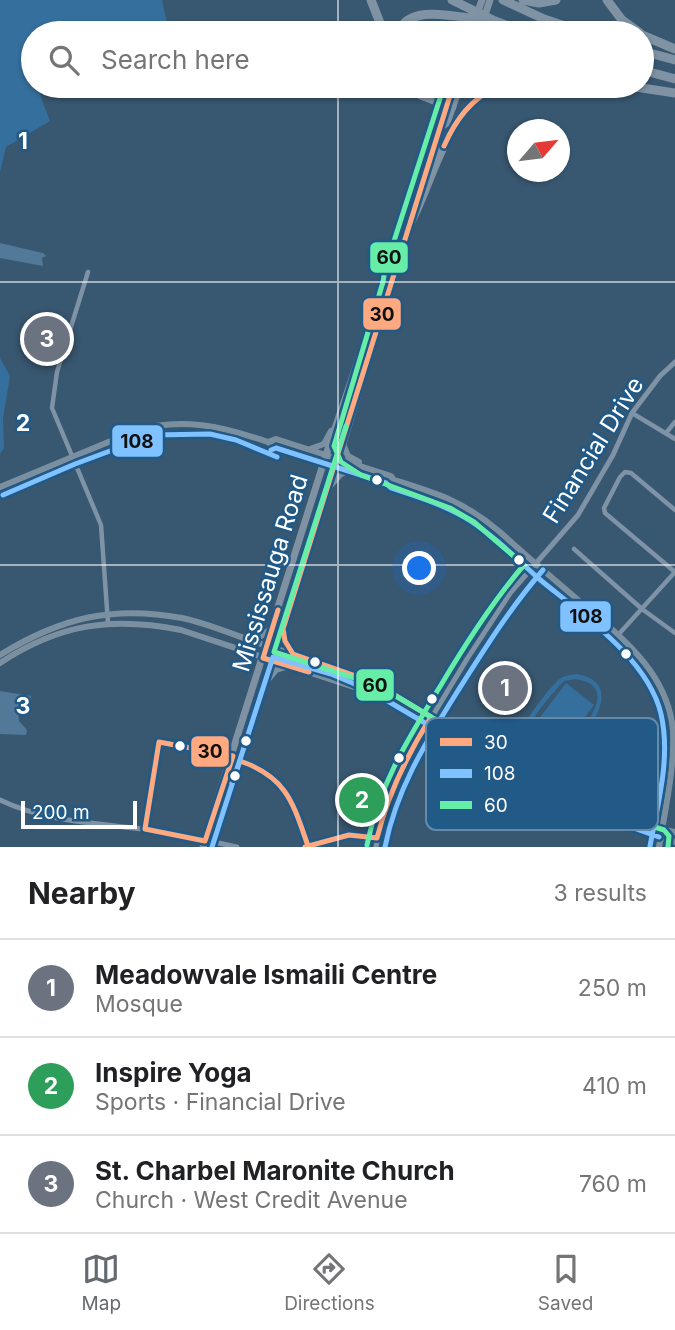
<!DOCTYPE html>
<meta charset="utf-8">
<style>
body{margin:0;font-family:Inter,sans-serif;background:#f6f6f6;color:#202124}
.compass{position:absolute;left:507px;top:119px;width:63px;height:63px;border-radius:50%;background:#fff;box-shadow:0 2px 5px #0004;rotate:62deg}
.scale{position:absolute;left:21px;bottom:18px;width:116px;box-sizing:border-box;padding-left:7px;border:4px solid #fff;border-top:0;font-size:19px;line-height:24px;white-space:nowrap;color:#fff;-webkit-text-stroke:5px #215987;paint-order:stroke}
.you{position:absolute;left:420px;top:569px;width:24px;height:24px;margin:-18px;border:5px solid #fff;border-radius:50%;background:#1a73e8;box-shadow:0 0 0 10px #1a73e833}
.badge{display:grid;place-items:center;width:46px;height:46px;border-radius:50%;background:#656a70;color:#fff;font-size:23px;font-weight:700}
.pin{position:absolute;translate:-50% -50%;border:4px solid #fff;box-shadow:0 2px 7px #0006}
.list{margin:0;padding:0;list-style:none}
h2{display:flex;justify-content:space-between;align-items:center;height:91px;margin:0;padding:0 28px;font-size:30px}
h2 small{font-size:23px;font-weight:400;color:#757577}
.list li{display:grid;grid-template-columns:46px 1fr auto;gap:21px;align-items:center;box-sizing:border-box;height:98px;padding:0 28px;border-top:2px solid #e0e0e0}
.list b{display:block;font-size:26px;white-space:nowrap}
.list p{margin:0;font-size:23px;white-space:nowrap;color:#757577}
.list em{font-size:23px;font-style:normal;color:#757577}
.icon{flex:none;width:38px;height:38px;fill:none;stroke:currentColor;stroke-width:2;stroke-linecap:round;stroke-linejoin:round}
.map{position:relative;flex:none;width:675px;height:847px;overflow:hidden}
.search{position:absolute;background:#fff;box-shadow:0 2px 5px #0004;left:21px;right:21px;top:21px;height:77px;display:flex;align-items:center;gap:18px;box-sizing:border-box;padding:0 24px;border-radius:38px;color:#757577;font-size:26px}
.sheet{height:385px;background:#fff}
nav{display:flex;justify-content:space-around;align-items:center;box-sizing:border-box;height:98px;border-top:2px solid #e0e0e0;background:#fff;font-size:19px;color:#757577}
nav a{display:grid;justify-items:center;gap:4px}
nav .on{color:#656a70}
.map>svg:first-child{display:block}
.green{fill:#356f9d;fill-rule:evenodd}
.water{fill:#527998}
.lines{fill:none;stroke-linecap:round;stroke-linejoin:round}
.minor{stroke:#7f93a6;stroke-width:4.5}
.tertiary{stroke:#7f93a6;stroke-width:5}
.secondary{stroke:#7a90a1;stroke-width:6}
.primary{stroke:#7e92a3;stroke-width:7}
.motorway{stroke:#7f93a4;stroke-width:9}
.primary-bridge{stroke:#7e92a3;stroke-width:7}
.bus-1-casing{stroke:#215987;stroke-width:10}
.bus-2-casing{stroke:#215987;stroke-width:10}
.bus-3-casing{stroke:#215987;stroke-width:10}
.bus-1{stroke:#ffa980;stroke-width:5}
.bus-2{stroke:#80c1ff;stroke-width:5}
.bus-3{stroke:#66eda8;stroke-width:5}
.grid{fill:none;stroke:#fff;stroke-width:2;stroke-opacity:0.55}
.bus-dot{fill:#fff;stroke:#215987;stroke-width:2.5}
.labels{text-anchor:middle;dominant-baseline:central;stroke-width:5;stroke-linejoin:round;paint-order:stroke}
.street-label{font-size:24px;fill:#fff;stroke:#215987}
.key{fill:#215987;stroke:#648bab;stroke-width:2}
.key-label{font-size:19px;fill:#fff}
.grid-label{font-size:23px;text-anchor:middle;font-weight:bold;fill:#fff;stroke:#215987;stroke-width:5;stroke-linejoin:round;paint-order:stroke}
.line-badge{stroke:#215987;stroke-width:2.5}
.pale-badge-label{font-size:19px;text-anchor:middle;font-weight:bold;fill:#111}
</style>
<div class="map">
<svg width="675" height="847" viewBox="0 0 675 847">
<rect width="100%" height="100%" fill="#385770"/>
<path class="green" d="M0 0H162L167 23 164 33H33V86H40L41 98 50 121 6 147 0 172Z
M0 358 10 376 3 418 4 448 0 454Z
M577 674C636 685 572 751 555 773L552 770 555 765C544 759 532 762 525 747 521 741 522 732 524 726 529 715 551 685 561 678 566 675 571 675 577 674ZM575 679C614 684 593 715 580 733 574 741 567 753 558 757 551 760 543 758 537 754 510 737 547 701 559 686L564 681Z
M566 683 594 705 558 753 529 732Z"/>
<path class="water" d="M0 243 43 253 46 256 42 258 43 266 0 258Z
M0 691 31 696 30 703 24 704 18 711 19 721 27 730 26 735 0 734Z"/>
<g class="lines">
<path class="minor" d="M88 272 57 372 52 408 101 525 108 623
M632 413 675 439
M666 433 675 422
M574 549 642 609 675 633
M675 572 605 513 604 508 620 477 625 472 631 473 675 510
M618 635 675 572
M240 761C289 774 293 803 308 846
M145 829 159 742 233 756"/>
<path class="tertiary" d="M0 800C43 821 95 823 142 829 173 833 205 840 237 847
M305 847C330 838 350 831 377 838
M376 847 381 821 398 773 467 659 511 592 578 515 613 455 632 413 660 376 675 362"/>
<path class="secondary" d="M268 442 276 439 391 476 394 480C439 494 463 501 500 532 525 555 551 577 577 599 619 636 667 670 673 730 675 765 665 811 659 847
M343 444 348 456 359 462
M310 449 324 444 331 431 335 429
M332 484 341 474 351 470
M0 487 135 431C181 416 224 427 268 442L274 447 389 482 394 480
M283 629 285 641 292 652
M251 639 261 636 272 628
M0 655C60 618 112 605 182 618 206 623 229 633 252 641 292 655 334 664 373 682 403 697 430 716 459 734 526 775 597 816 675 832
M0 663C59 624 112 616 181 630L375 694 545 795 595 817 675 842
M266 682 276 670 286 667"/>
<path class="primary" d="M441 127 447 123 460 86
M416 201 441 127 440 120 453 86
M207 832 326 455 385 282 393 272
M215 833 343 444 408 226"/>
<path class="motorway" d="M371 0 384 33
M452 0 495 21 527 33
M503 0 544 19 586 33
M523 0 539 3 556 0
M607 0 622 20 640 33
M399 33C408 0 465 20 495 21
M642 35 675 49
M642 51 675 60
M642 70 675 79
M406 86 421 95 452 107
M629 86 675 93
M407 229C434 182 444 108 498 86"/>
<path class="primary-bridge" d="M470 33 482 0
M479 33 490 0
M203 847 207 832
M211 847 215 833"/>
<defs>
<path id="bus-1" d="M444 146C456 119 471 99 498 86
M278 610 263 658 309 672
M159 742 233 756 205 841 145 829Z
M232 783 240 761C287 777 293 803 308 846
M305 847 349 835 377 838C388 794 407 755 431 717L373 682 293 654 285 641 283 629 453 86"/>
<path id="bus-2" d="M271 450 276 448 386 483 391 488C418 497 445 505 469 520 494 536 516 558 538 578 580 613 648 658 661 714 671 757 658 803 650 846
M3 495 75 464 153 435 210 434 236 440 277 457
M212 847 273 657 331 674 369 690 525 782 591 813 659 837
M385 847C396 791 424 745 454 697 482 653 509 609 543 570"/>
<path id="bus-3" d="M346 426 274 652 379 686 549 787 598 809 664 830 669 836 668 847
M367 845C379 785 409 737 441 685 466 643 492 602 524 565L474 522 450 508 361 475 341 462 334 446 383 282 385 269 444 86"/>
</defs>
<use href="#bus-1" class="bus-1-casing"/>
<use href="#bus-2" class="bus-2-casing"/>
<use href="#bus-3" class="bus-3-casing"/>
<use href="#bus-1" class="bus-1"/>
<use href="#bus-2" class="bus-2"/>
<use href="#bus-3" class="bus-3"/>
</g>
<path class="grid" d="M338 0V33M338 86V847M0 282H675M0 565H675"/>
<g class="bus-dot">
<circle cx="377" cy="480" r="6"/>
<circle cx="519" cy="560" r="6"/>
<circle cx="626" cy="654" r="6"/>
<circle cx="315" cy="662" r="6"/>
<circle cx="432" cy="699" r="6"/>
<circle cx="246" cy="741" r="6"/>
<circle cx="180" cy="746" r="6"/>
<circle cx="399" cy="758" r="6"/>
<circle cx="235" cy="776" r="6"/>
</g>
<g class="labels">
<g class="street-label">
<text transform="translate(593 450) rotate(-58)">Financial Drive</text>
<text transform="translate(270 573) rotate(-73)">Mississauga Road</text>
</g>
</g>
<rect x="426" y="718" width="232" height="112" rx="10" class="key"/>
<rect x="440" y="738" width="32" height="8" fill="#ffa980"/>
<rect x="440" y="769" width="32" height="9" fill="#80c1ff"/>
<rect x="440" y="801" width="32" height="8" fill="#66eda8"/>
<g class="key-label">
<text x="484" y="749">30</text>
<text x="484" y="780">108</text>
<text x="484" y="812">60</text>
</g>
<g class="grid-label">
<text x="23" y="149">1</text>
<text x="23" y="431">2</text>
<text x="23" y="714">3</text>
</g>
<g class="line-badge">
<rect x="369" y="241" width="40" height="33" rx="7" fill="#66eda8"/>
<rect x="362" y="297" width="40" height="34" rx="7" fill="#ffa980"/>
<rect x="111" y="424" width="53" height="34" rx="7" fill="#80c1ff"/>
<rect x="559" y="600" width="53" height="33" rx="7" fill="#80c1ff"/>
<rect x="355" y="668" width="40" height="34" rx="7" fill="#66eda8"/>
<rect x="190" y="735" width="40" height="33" rx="7" fill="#ffa980"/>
</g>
<g class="pale-badge-label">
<text x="389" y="264">60</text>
<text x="382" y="321">30</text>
<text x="137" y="448">108</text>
<text x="586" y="623">108</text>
<text x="375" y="692">60</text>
<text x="210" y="758">30</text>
</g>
</svg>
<svg class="compass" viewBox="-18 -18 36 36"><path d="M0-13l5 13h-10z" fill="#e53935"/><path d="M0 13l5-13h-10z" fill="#757577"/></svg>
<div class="scale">200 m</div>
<div class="you"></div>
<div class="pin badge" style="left:505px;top:688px;background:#6b7280">1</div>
<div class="pin badge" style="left:362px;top:800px;background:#2e9e5b">2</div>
<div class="pin badge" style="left:47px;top:339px;background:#6b7280">3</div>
<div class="search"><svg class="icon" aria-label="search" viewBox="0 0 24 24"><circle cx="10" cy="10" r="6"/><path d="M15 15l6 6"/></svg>Search here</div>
</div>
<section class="sheet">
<h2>Nearby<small>3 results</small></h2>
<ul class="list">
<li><span class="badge" style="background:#6b7280">1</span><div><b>Meadowvale Ismaili Centre</b><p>Mosque</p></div><em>250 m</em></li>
<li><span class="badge" style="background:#2e9e5b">2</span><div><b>Inspire Yoga</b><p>Sports · Financial Drive</p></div><em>410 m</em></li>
<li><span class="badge" style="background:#6b7280">3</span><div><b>St. Charbel Maronite Church</b><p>Church · West Credit Avenue</p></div><em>760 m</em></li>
</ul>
</section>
<nav>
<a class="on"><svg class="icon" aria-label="map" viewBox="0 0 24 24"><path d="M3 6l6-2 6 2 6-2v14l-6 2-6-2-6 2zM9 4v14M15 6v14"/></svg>Map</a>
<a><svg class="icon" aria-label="directions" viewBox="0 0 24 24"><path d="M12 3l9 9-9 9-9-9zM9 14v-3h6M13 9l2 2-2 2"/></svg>Directions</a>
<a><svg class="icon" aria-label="saved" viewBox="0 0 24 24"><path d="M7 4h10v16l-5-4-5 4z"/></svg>Saved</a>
</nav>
